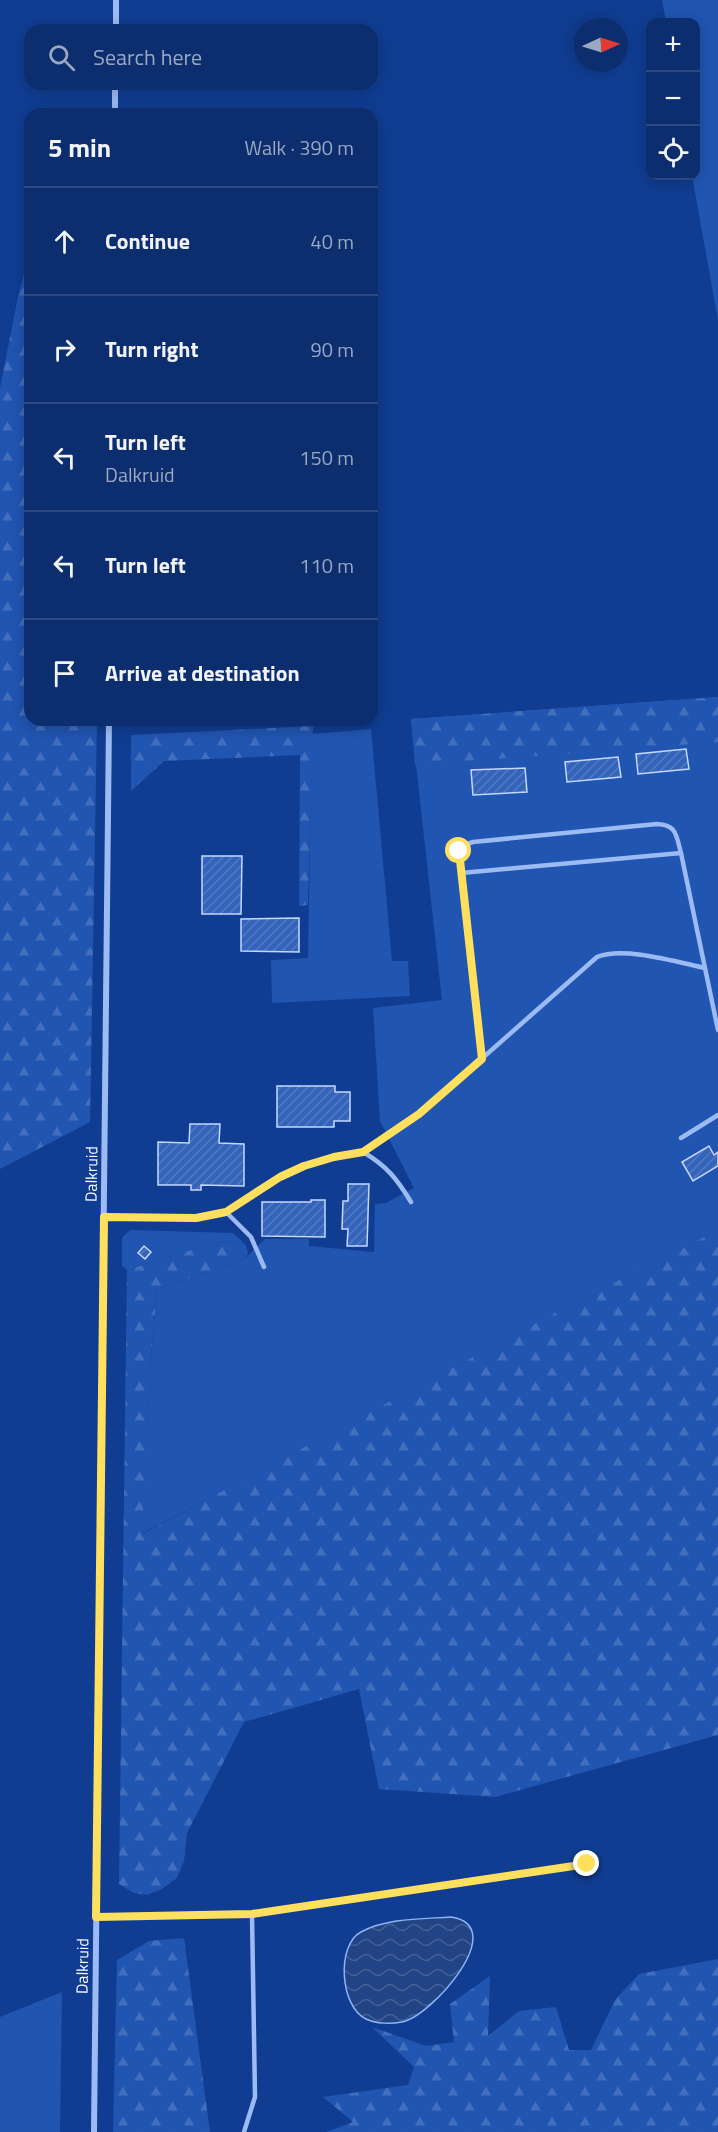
<!DOCTYPE html>
<meta charset="utf-8">
<style>
body{margin:0;font-family:"Titillium Web",sans-serif;background:#1a3a76;color:#f1f3f6}
.controls{position:absolute;right:18px;top:18px;display:grid;overflow:hidden;border-radius:12px;box-shadow:0 3px 15px #0003}
.controls button{width:54px;height:54px;display:grid;place-items:center;padding:0;border:0;border-bottom:2px solid #2c4a81;background:#0c2e6e;color:#f1f3f6;font:30px sans-serif}
.compass{position:absolute;left:574px;top:18px;width:54px;height:54px;border-radius:50%;background:#0c2e6e;box-shadow:0 3px 15px #0003;rotate:86deg}
.stop{position:absolute;width:18px;height:18px;margin:-14px;border:4px solid #ffe05e;border-radius:50%;background:#fff}
.stop.end{background:#ffe05e;border-color:#fff;box-shadow:0 2px 6px #0008}
.list{margin:0;padding:0;list-style:none}
h2{display:flex;justify-content:space-between;align-items:center;height:78px;margin:0;padding:0 24px;font-size:26px}
h2 small{font-size:20px;font-weight:400;color:#9aa8c2}
.list li{display:grid;grid-template-columns:39px 1fr auto;gap:18px;align-items:center;box-sizing:border-box;height:108px;padding:0 24px;border-top:2px solid #2c4a81}
.list b{display:block;font-size:22px;white-space:nowrap}
.list p{margin:0;font-size:20px;white-space:nowrap;color:#9aa8c2}
.list em{font-size:20px;font-style:normal;color:#9aa8c2}
.icon{flex:none;width:33px;height:33px;fill:none;stroke:currentColor;stroke-width:2;stroke-linecap:round;stroke-linejoin:round}
.map{position:relative;flex:none;width:718px;height:2132px;overflow:hidden}
.search{position:absolute;background:#0c2e6e;box-shadow:0 3px 15px #0003;left:24px;top:24px;width:354px;height:66px;display:flex;align-items:center;gap:15px;box-sizing:border-box;padding:0 21px;border-radius:18px;color:#9aa8c2;font-size:22px}
.panel{position:absolute;background:#0c2e6e;box-shadow:0 3px 15px #0003;left:24px;top:108px;width:354px;height:618px;border-radius:18px}
.map>svg:first-child{display:block}
.green{fill:#2155b2}
.forest{fill:url(#forest-firs)}
.water{fill:url(#water-waves);stroke:#8db4f7;stroke-width:1.5}
.building{fill:url(#building-hatch);stroke:#c4d8fe;stroke-width:1.5}
.lines{fill:none;stroke-linecap:round;stroke-linejoin:round}
.service{stroke:#9cbbf3;stroke-width:4.5}
.minor{stroke:#9cbbf3;stroke-width:6}
.route{stroke:#ffe05e;stroke-width:8}
.labels{text-anchor:middle;dominant-baseline:central;stroke-width:5;stroke-linejoin:round;paint-order:stroke}
.street-label{font-size:16px;fill:#fff;stroke:#103d92}
</style>
<div class="map">
<svg width="718" height="2132" viewBox="0 0 718 2132">
<defs>
<pattern id="forest-firs" width="22" height="20" patternUnits="userSpaceOnUse" patternTransform="scale(1.5)"><rect width="22" height="20" fill="#2155b2"/><path d="M5 1l3.5 6h-7zM16 11l3.5 6h-7z" fill="#426ebe"/></pattern>
<pattern id="water-waves" width="16" height="10" patternUnits="userSpaceOnUse" patternTransform="scale(1.5)"><rect width="16" height="10" fill="#224484"/><path d="M0 5q4-4 8 0t8 0" fill="none" stroke="#436096"/></pattern>
<pattern id="building-hatch" width="6" height="6" patternUnits="userSpaceOnUse" patternTransform="scale(1.5)"><rect width="6" height="6" fill="#3463ba"/><path d="M-1 1l2-2M0 6l6-6M5 7l2-2" fill="none" stroke="#527ac4"/></pattern>
</defs>
<rect width="100%" height="100%" fill="#103d92"/>
<path class="green" d="M662 0H718V320L692 176H696V22H666Z
M718 697V1230L141 1534 151 1358 157 1289 242 1261 265 1239H309V1246L374 1252 375 1204 386 1203 414 1188 380 1121 373 1008 442 1000 411 719Z
M371 729 392 961H408L410 996 272 1003 271 960 308 958 312 734Z
M130 1230 233 1233 246 1245 233 1241 214 1243 127 1270 122 1266V1238Z
M62 1992 60 2132H0V2017Z"/>
<path class="forest" d="M30 254V720H97L90 1122 0 1169V388L19 292Z
M718 697V742L415 765 411 719Z
M313 726 308 905 299 906 300 755 164 761 131 791V735Z
M718 1230V1735L495 1797 379 1789 359 1689 244 1722 187 1833 184 1861 177 1878 162 1889 147 1895 134 1893 119 1884 127 1270 214 1243 233 1241 246 1245 248 1254 242 1261 157 1289 151 1358 142 1534 576 1302Z
M184 1938 210 2132H113L117 1960 149 1941Z
M718 1959V2132H326L353 2122 323 2097 408 2085 414 2067 372 2027 426 2046 454 2042 450 2004 490 1976 488 2036 519 2011 556 2007 569 2050H591L615 2000 639 1974Z"/>
<path class="water" d="M451 1917C511 1926 432 2016 402 2022 391 2024 376 2024 366 2019 340 2007 336 1945 361 1932 387 1918 422 1919 451 1917Z"/>
<path class="building" d="M686 749 689 769 638 774 636 754Z
M618 757 621 777 567 782 565 762Z
M525 768 527 792 473 795 471 770Z
M202 856H242L241 914H202Z
M299 918V952L241 951V919Z
M277 1086H335V1092H350V1121H334V1127H277Z
M190 1124H220L219 1143 244 1144V1186L201 1185V1190H191V1185H158V1142L189 1143Z
M709 1146 714 1155 718 1152V1166L693 1181 682 1162Z
M348 1184H369L367 1246H347L348 1229H342L343 1201H348Z
M311 1200H325V1237L262 1236V1202H311Z
M144 1246 151 1252 145 1259 138 1253Z"/>
<g class="lines">
<path class="service" d="M461 873 459 851 464 845 473 842 657 824C677 825 676 835 681 853
M481 1059 461 873 681 853 705 968
M681 1138 718 1115
M363 1152C387 1166 397 1179 411 1202
M226 1212 251 1237 264 1267
M104 1217 177 1218 211 1216 226 1212 280 1177 304 1166 334 1157 363 1152 419 1114 597 957C623 946 677 962 705 968L718 1030
M96 1917 252 1914 587 1864
M244 2132 255 2097 252 1914"/>
<path class="minor" d="M116 30V0
M115 114V84
M94 2132 109 720"/>
</g>
<g class="lines">
<path class="route" d="M459 851 482 1059 419 1114 363 1152 334 1157 304 1166 280 1177 226 1212 196 1218 104 1217 96 1917 252 1914 587 1864"/>
</g>
<g class="labels">
<g class="street-label">
<text transform="translate(91 1174) rotate(-89)">Dalkruid</text>
<text transform="translate(82 1966) rotate(-89)">Dalkruid</text>
</g>
</g>
</svg>
<div class="controls">
<button>+</button>
<button>−</button>
<button><svg class="icon" aria-label="locate" viewBox="0 0 24 24"><circle cx="12" cy="12" r="6"/><path d="M12 2v4M12 18v4M2 12h4M18 12h4"/></svg></button>
</div>
<svg class="compass" viewBox="-18 -18 36 36"><path d="M0-13l5 13h-10z" fill="#e53935"/><path d="M0 13l5-13h-10z" fill="#9aa8c2"/></svg>
<div class="stop" style="left:459px;top:851px"></div>
<div class="stop end" style="left:587px;top:1864px"></div>
<div class="search"><svg class="icon" aria-label="search" viewBox="0 0 24 24"><circle cx="10" cy="10" r="6"/><path d="M15 15l6 6"/></svg>Search here</div>
<section class="panel">
<h2>5 min<small>Walk · 390 m</small></h2>
<ul class="list">
<li><svg class="icon" aria-label="ahead" viewBox="0 0 24 24"><path d="M12 20V5M6 11l6-6 6 6"/></svg><div><b>Continue</b></div><em>40 m</em></li>
<li><svg class="icon" aria-label="right" viewBox="0 0 24 24"><path d="M7 20v-9h11M14 6l5 5-5 5"/></svg><div><b>Turn right</b></div><em>90 m</em></li>
<li><svg class="icon" aria-label="left" viewBox="0 0 24 24"><path d="M17 20v-9H6M10 6l-5 5 5 5"/></svg><div><b>Turn left</b><p>Dalkruid</p></div><em>150 m</em></li>
<li><svg class="icon" aria-label="left" viewBox="0 0 24 24"><path d="M17 20v-9H6M10 6l-5 5 5 5"/></svg><div><b>Turn left</b></div><em>110 m</em></li>
<li><svg class="icon" aria-label="arrive" viewBox="0 0 24 24"><path d="M6 21V4h12l-3 4 3 4H6"/></svg><div><b>Arrive at destination</b></div></li>
</ul>
</section>
</div>
